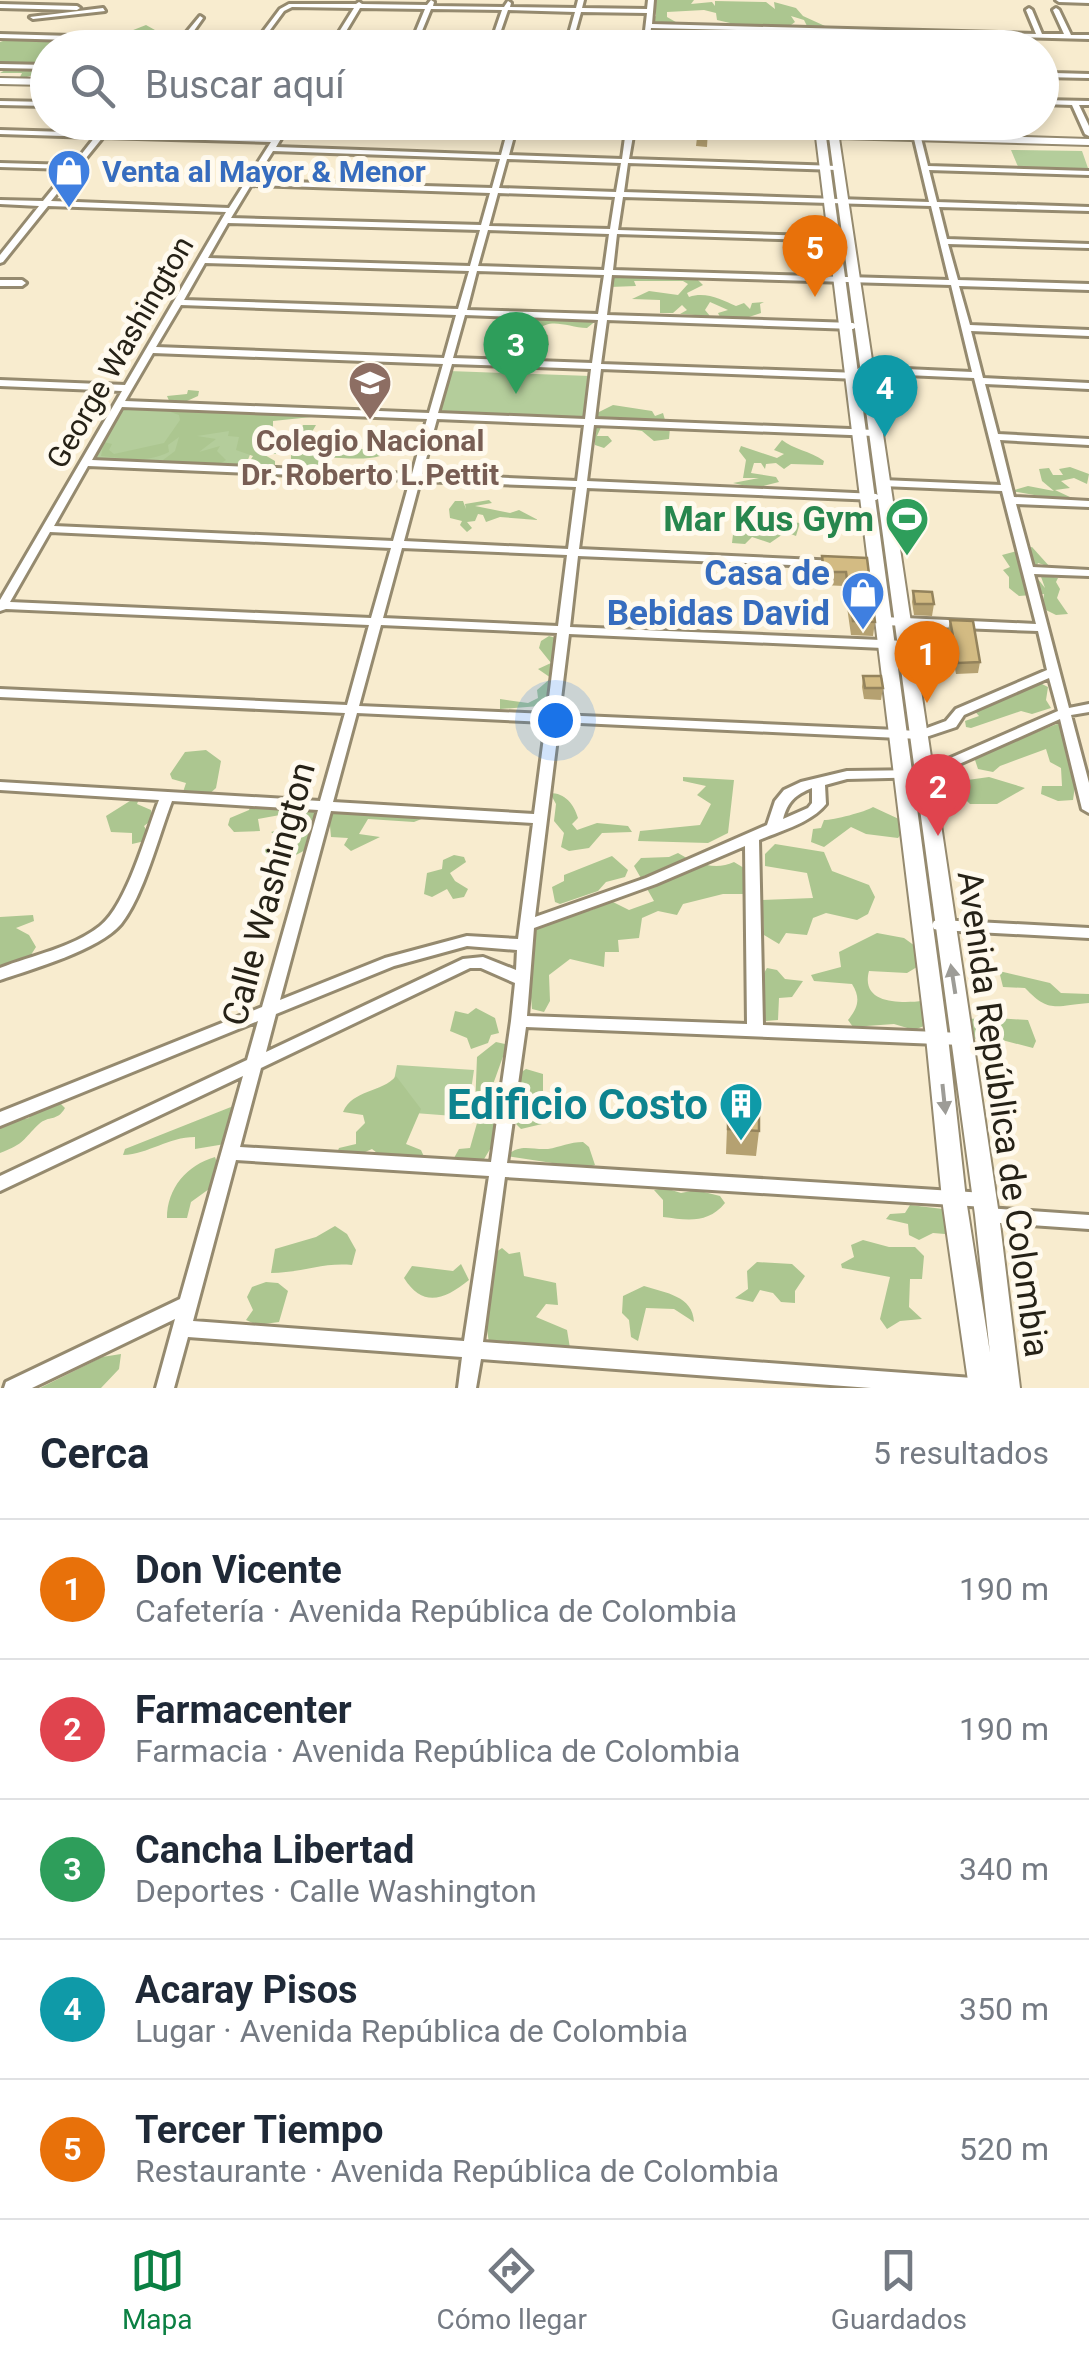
<!DOCTYPE html>
<html lang="es">
<meta charset="utf-8">
<style>
body{margin:0;font-family:Roboto,sans-serif;background:#f6f6f7;color:#1f2937}
.you{position:absolute;left:555px;top:720px;width:35px;height:35px;margin:-25px;border:8px solid #fff;border-radius:50%;background:#1a73e8;box-shadow:0 0 0 15px #1a73e833}
.badge{display:grid;place-items:center;width:65px;height:65px;border-radius:50%;background:#0b8043;color:#fff;font-size:32px;font-weight:700}
.pin{position:absolute;translate:-50% -82px;filter:drop-shadow(0 2px 5px #0008)}
.pin::after{content:'';position:absolute;top:52px;width:35px;height:30px;background:inherit;clip-path:polygon(0 0,100% 0,50% 100%)}
.list{margin:0;padding:0;list-style:none}
h2{display:flex;justify-content:space-between;align-items:center;height:130px;margin:0;padding:0 40px;font-size:42px}
h2 small{font-size:32px;font-weight:400;color:#747a83}
.list li{display:grid;grid-template-columns:65px 1fr auto;gap:30px;align-items:center;box-sizing:border-box;height:140px;padding:0 40px;border-top:2px solid #e0e1e3}
.list b{display:block;font-size:38px;white-space:nowrap}
.list p{margin:0;font-size:32px;white-space:nowrap;color:#747a83}
.list em{font-size:32px;font-style:normal;color:#747a83}
.icon{flex:none;width:55px;height:55px;fill:none;stroke:currentColor;stroke-width:2;stroke-linecap:round;stroke-linejoin:round}
.map{position:relative;flex:none;width:1089px;height:1388px;overflow:hidden}
.search{position:absolute;background:#fff;box-shadow:0 5px 15px #0003;left:30px;right:30px;top:30px;height:110px;display:flex;align-items:center;gap:25px;box-sizing:border-box;padding:0 35px;border-radius:55px;color:#747a83;font-size:38px}
.sheet{height:830px;background:#fff}
nav{display:flex;justify-content:space-around;align-items:center;box-sizing:border-box;height:140px;border-top:2px solid #e0e1e3;background:#fff;font-size:28px;color:#747a83}
nav a{display:grid;justify-items:center;gap:5px}
nav .on{color:#0b8043}
.map>svg:first-child{display:block}
.green{fill:#b4cd9b}
.forest{fill:#acc690}
.lines{fill:none;stroke-linecap:round;stroke-linejoin:round}
.street-casing{stroke:#958a6f;stroke-width:6}
.secondary-casing{stroke:#958a6f;stroke-width:4}
.street{fill:#fff;fill-rule:evenodd}
.secondary{fill:#fff;fill-rule:evenodd}
.wall{fill:#b5a171}
.building{fill:#d3bb83;stroke:#94835c;stroke-width:2.5}
.oneway{fill:#9d9c97}
.labels{text-anchor:middle;dominant-baseline:central;stroke-width:10;stroke-linejoin:round;paint-order:stroke}
.far-shop-label{font-size:30px;font-weight:bold;fill:#366cbe;stroke:#fffaee;text-anchor:start}
.far-street-label{font-size:30px;fill:#262217;stroke:#fffaee}
.far-education-label{font-size:30px;font-weight:bold;fill:#785e54;stroke:#fffaee}
.leisure-label{font-size:35px;font-weight:bold;fill:#27864d;stroke:#fffaee;text-anchor:end}
.shop-label{font-size:35px;font-weight:bold;fill:#366cbe;stroke:#fffaee;text-anchor:end}
.street-label{font-size:35px;fill:#262217;stroke:#fffaee}
.near-culture-label{font-size:42px;font-weight:bold;fill:#0d838f;stroke:#fffaee;text-anchor:end}
</style>
<div class="map">
<svg width="1089" height="1388" viewBox="0 0 1089 1388">
<rect width="100%" height="100%" fill="#f8eccf"/>
<path class="green" d="M1011 150 1082 151 1089 171 1019 169Z
M449 371 590 376 584 417 440 412Z
M118 404 268 410 245 467 85 461Z
M397 1065 474 1070 467 1117 388 1111Z"/>
<path class="forest" d="M655 0H694L691 4 712 2 715 6V1L766 2 775 9 774 2 796 8 803 16 825 26 808 28 804 20 791 16 795 22 787 28 731 27 727 26 730 23 717 20 716 13 704 10 667 12V17L681 25H657L647 20 656 16Z
M146 25 155 30 143 34 147 39 140 47 48 48 47 76 43 81 39 79 43 76C33 72 29 79 20 77L22 73H0L7 69 0 64V42L15 37 123 34Z
M612 269 651 270 663 277 696 278 703 285 687 293 689 297C706 291 722 300 736 306L744 303 750 309 752 303 764 302 760 304 761 313 743 319 720 317 718 313 728 310 710 302 705 310 710 316 680 314 687 310 682 305 673 313H660V300L632 299 649 291 678 295 688 284 683 281H634L636 286 610 287Z
M506 316 596 317 597 320 587 328C568 327 550 317 538 330L548 335 549 345 533 351 519 350 525 337 518 331 507 340H498V330H518L529 324 505 321Z
M188 390 199 391 198 396 187 401 196 406 192 409 195 411 221 403 340 414 273 421V440L292 442 303 425H316L302 449 323 446 375 450 380 456C365 461 337 457 319 458V467L291 466V454H263L275 461V466L248 464 253 456 236 450 239 437 228 436 229 431 197 436 216 439 199 452 220 446 217 451 226 460C213 470 178 469 163 460L175 451 179 437 168 445 169 452C144 464 125 458 101 456L104 442 112 444 109 450 114 454 164 443 180 420 179 415 162 409 170 403 167 396 187 394Z
M613 405 652 411 655 416 663 413 665 420 658 422 670 428 669 439 654 441 642 431 602 425 597 436H608L612 441 604 448 595 445 594 437H589L593 415Z
M782 440C793 449 810 451 824 461L823 465 791 464 784 469 776 463 766 464 765 469 761 463H754L751 473 776 477 779 482 755 488 733 483 759 478H743L746 460 739 451 741 446 777 458 784 454 774 450Z
M1070 467 1089 474 1087 484 1074 478 1061 481 1070 488 1055 490 1072 498 1035 499 1040 496 1011 491 1028 486 1054 491 1042 481 1039 469 1049 468 1053 475H1063L1059 469Z
M489 500 492 503 475 506 510 513 519 510 538 520 500 517 486 522 483 515 478 514 475 521 467 522 472 528 467 532 460 525 462 521 450 518 449 509 455 501H463L466 509 465 504Z
M764 513 770 523 787 528 792 522 800 523 796 536 786 532 770 543 752 537 745 544 732 543 734 526 731 521 751 524 749 516Z
M1032 547 1050 567 1038 563 1036 568H1022L1034 574 1045 588 1040 574 1058 578 1056 582 1060 589 1057 598 1068 614 1056 615 1042 608 1044 594 1019 596 1009 588V577L1003 570 1010 567 1002 555Z
M549 636 556 638 559 647 553 705 500 709V699L528 703 538 698 537 690 551 678 538 669 551 663 539 648 541 641Z
M1038 682 1048 687 1046 700 1051 708 1032 714 1021 711 971 728 966 727 965 721 979 716 971 707 990 705 1006 691Z
M1057 724 1063 725 1076 779 1073 800 1058 801 1041 794 1042 786H1062L1061 768 1050 762 1046 749 1000 766 993 772 978 769 974 757Z
M206 750 221 761 216 788 207 796 183 792 186 783 172 779 170 774 185 752Z
M683 777 734 780 728 833 708 843 638 841 640 831 700 825 711 804 697 795 706 786 683 781Z
M989 777 1025 788 997 804H970L958 792 937 791 939 784Z
M550 793C565 793 574 804 578 818L572 824 577 830 597 823 628 826 632 832 602 833 589 848 569 851 561 847 564 833 554 821 556 804Z
M141 794 137 804 151 810 153 819 144 826 148 833 145 841 132 844V833L111 832 106 816Z
M308 802 320 811 310 822 315 829 309 848 296 855 263 854 265 849 276 848 280 839 271 832 282 829 280 815 258 819 260 831 234 832 228 825 230 818 249 810 251 805Z
M873 807 901 820 902 833 898 838 866 834 851 827 824 847 811 842 813 829 821 828 824 820C834 820 865 812 873 807Z
M341 809 429 816 414 822 368 819 359 834 380 837 351 851 344 845 348 838 331 837 329 815Z
M775 844 824 852 832 871 869 885 875 897 868 914 857 920 826 913 813 918 807 935 786 933 779 944 764 935 762 900 813 898 807 873 765 866V854Z
M678 853C694 863 715 871 734 862L744 868 743 894H723L683 904 677 915 658 911 642 918 639 938 618 940 619 952H605L604 967 570 959 549 975 550 1001 544 1012 532 1009 525 927 545 926 548 921 592 910 611 901 629 910 654 901 634 866 641 858 669 857Z
M454 855 464 857 466 862 450 873 455 881 468 889 464 897 453 899 447 889 432 897 424 894 427 873 442 869 443 860Z
M612 856 628 870 625 877 606 882 598 891 560 904 555 902 552 887 564 881V875Z
M33 915 34 921 16 928 29 935 36 947 29 958 0 975V917Z
M877 933 904 938 915 946 917 967 907 973 869 971C860 1005 902 1003 923 1001L929 1024 914 1030 894 1024 853 1027 848 1020C858 1008 861 998 852 984L814 981 811 975 841 967 839 952Z
M767 968 777 970 785 979 803 981 792 997 779 998 778 1020 766 1021C757 1006 758 982 767 968Z
M999 971 1050 983 1061 993 1089 994V1003C1054 1006 1049 1013 1025 988L1003 987Z
M476 1008 495 1018 499 1033 491 1035 488 1043 471 1049 467 1038 450 1031 455 1011 468 1014Z
M996 1018 1028 1020 1036 1041 1033 1048 1002 1040 999 1028 983 1030V1040L978 1041 964 1030 965 1019Z
M496 1042 505 1044V1051L491 1090 498 1094V1110L490 1119 496 1125V1139L480 1166 454 1158 459 1149 470 1148 479 1116 475 1107 477 1057Z
M526 1069 543 1074V1102L559 1120 521 1129 513 1121 519 1108 513 1094 514 1077Z
M396 1076 421 1109 406 1144 421 1150 425 1159 386 1160 372 1149 358 1155 337 1153 339 1148 356 1144V1132L365 1123 363 1115 343 1112C353 1089 382 1093 396 1076Z
M59 1102 65 1108C57 1122 49 1115 39 1124 22 1140 26 1143 0 1153V1124L29 1118 32 1111Z
M236 1105 231 1143 195 1149V1137C168 1137 149 1154 123 1155L125 1149Z
M583 1142 589 1147 595 1165 585 1168 506 1156C521 1143 530 1150 548 1149 560 1147 570 1142 583 1142Z
M215 1157 219 1168 216 1184 191 1202 187 1218H167C167 1188 187 1165 215 1157Z
M665 1188 681 1193 696 1190 720 1196 725 1203C708 1224 687 1220 663 1217V1200L654 1190Z
M910 1205 943 1209 949 1227 945 1234 933 1233 919 1240 909 1235 908 1224 886 1219 890 1214 905 1213Z
M335 1226 347 1234 356 1250 352 1265C323 1262 300 1273 271 1273L275 1249 316 1237Z
M863 1240 889 1247H915L924 1256 922 1279H910L909 1307 922 1319 900 1321 887 1329 880 1319 890 1277 842 1268 841 1264 854 1257 851 1245Z
M502 1248 509 1254 520 1252 524 1276 556 1283 558 1305 546 1304 536 1317 567 1330 570 1348 489 1343 485 1316 490 1256Z
M757 1262 792 1264 805 1276 795 1291V1303L781 1302 773 1293 760 1290 753 1302 735 1298 748 1289 747 1271Z
M461 1264 469 1280C444 1300 423 1308 404 1278L412 1266 453 1271Z
M266 1282 278 1283 288 1291 279 1322 257 1325 246 1320 253 1310 247 1297 252 1287Z
M644 1286C666 1293 693 1296 694 1322L674 1309 646 1308 638 1341 631 1337 629 1320 622 1313 623 1296Z
M121 1354 119 1369 101 1388H40L102 1357Z"/>
<g class="lines">
<defs>
<path id="street" d="M431 0 434 2 433 6 504 7 508 1 511 3 510 7 576 8 578 0H584L582 8 647 9 648 0H654L652 24 1036 34 1026 10 1029 8 1032 10 1042 34H1064L1053 10 1056 8 1059 10 1071 35H1089V39L743 30V48H737V30L651 28 649 48H643L647 13 581 12 571 48H565L575 12 508 10 495 48H489L502 10 431 9 415 48H409L425 9 360 8 336 48H329L354 8 292 7 284 11 259 45 290 48 180 46 178 43 0 38V34L181 39 200 16 203 18 186 42 253 45 280 9 289 4H356L359 2 362 4 427 5Z
M1056 0H1089V3L1059 2Z
M0 4 77 6 80 8 77 10 0 8Z
M103 8 105 11 33 19 30 17Z
M1042 54 1045 56 1054 73 1089 74V78L1042 77V73H1048L1042 61Z
M0 64 48 65V69L0 68Z
M1042 100 1089 101V105H1079L1089 126V136L1085 134 1072 105 1042 104Z
M0 101 48 102V106L0 105Z
M107 122H114L106 133 274 138 284 122H291L276 147 501 155 509 125 513 123 517 125 509 155 622 159 626 130 630 128 634 130 629 159 837 166 841 168 837 170 628 163 624 192 929 202 910 122H917L928 166 1089 171V175L929 170 937 202 1089 207V211L939 207 947 239 1089 244V248L948 244 958 280 1089 284V290L959 286 970 325 1089 330V336L971 331 983 378 1089 383V389L985 384 998 434 1089 439V445L1000 440 1014 497 1089 501V507L1016 504 1033 567 1089 570V576L1034 574 1069 708 1089 704V712L1071 715 1089 783V813L1082 809 1060 719 930 777 847 779 825 785 826 804C811 823 780 831 759 840L763 1025 962 1033 968 1035 970 1039 968 1043 962 1045 526 1027 507 1163 985 1193 991 1195 994 1200 991 1205 985 1207 505 1177 483 1342 986 1379 993 1382 995 1388H871L481 1359 476 1388H458L462 1357 188 1337 174 1388H156L175 1319 32 1388H4L6 1382 180 1299 243 1076 0 1191V1176L247 1060 258 1021 0 1126V1112L262 1007 318 810 172 801C159 835 143 897 121 924 99 950 32 969 0 980V968C33 955 72 948 100 926 127 905 146 833 159 800L0 790V782L320 801 345 713 0 697V689L347 705 369 625 6 609 0 611V600L122 391 0 386V380L125 385 226 212 48 206 3 262 0 263V255L39 206 0 204V200L43 201 69 169 0 167V163L73 165 95 137 0 134V130L99 133ZM103 137 271 142 229 208 51 201ZM273 151 500 159 492 188 254 181ZM507 159 621 163 616 192 499 188ZM251 185 490 193 481 225 231 218ZM498 193 615 197 610 229 489 226ZM623 197 931 206 949 280 613 270 617 234 846 241 850 239 846 237 618 230ZM228 223 480 230 470 266 208 258ZM488 230 609 234 604 270 478 266ZM205 263 469 271 458 309 184 300ZM477 271 604 275 598 314 467 310ZM612 275 951 285 972 372 861 367 856 370 861 373 974 378 1001 485 882 480 877 483 882 486 1002 491 1036 624 883 617 877 621 883 625 1038 631 1047 670 956 709 946 721 919 731 559 715 569 634 905 649 911 645 905 641 570 627 578 556 838 567 844 564 838 561 579 549 587 488 876 500 881 497 876 494 587 481 594 425 875 436 880 433 875 430 595 419 601 369 859 379 864 376 859 373 601 364 607 320 853 329 858 326 853 323 607 315ZM181 305 456 315 444 358 156 347ZM465 315 598 320 592 363 453 358ZM153 353 443 364 429 413 125 401ZM452 364 591 369 585 419 438 413ZM122 407 427 419 412 474 92 460ZM437 419 584 425 577 481 422 474ZM88 466 410 480 393 541 54 526ZM420 481 576 487 568 549 404 541ZM50 532 391 548 371 618 10 602ZM402 548 567 555 558 626 383 618ZM381 625 557 633 547 714 359 706ZM1049 678 1058 711 923 770 847 771 801 782 784 790 775 801 767 825 646 878 535 917 559 722 920 739 956 727 964 715ZM357 713 546 722 534 814 333 802ZM812 788V803L808 808 783 819C788 801 795 795 812 788ZM331 811 533 823 518 939 467 936 385 958 280 1000ZM745 846 747 1024 527 1016 534 928 656 884ZM467 946 517 950 516 970 483 957 463 959 266 1052 276 1014 394 966ZM470 968H481L515 983 511 1021 491 1162 240 1147 261 1068ZM236 1160 489 1176 464 1341 193 1321Z
M829 122H836L837 137 830 135Z
M0 280H22L26 283 22 286H0Z
M939 920 1089 928V938L939 930 934 929 932 925 934 921Z
M987 1208 1089 1215V1229L987 1222 981 1220 978 1215 981 1210Z"/>
<path id="secondary" d="M0 78 48 79V85L0 84Z
M413 122H536L1089 139V145L839 138 999 1215 1020 1388H969L942 1199 926 1037 816 137 418 125ZM826 137H829L975 1215 990 1353 966 1199 948 1037Z"/>
</defs>
<use href="#street" class="street-casing"/>
<use href="#secondary" class="secondary-casing"/>
<use href="#street" class="street"/>
<use href="#secondary" class="secondary"/>
</g>
<path class="wall" d="M698 129H708L707 147 696 146Z
M822 556 867 558 875 622 873 636 851 635 844 586 822 585 821 570Z
M913 591 934 604 932 616 914 615 912 602Z
M950 620 980 662 978 673 956 674 948 631Z
M863 676 883 688 881 700 864 699 862 687Z
M728 1101 759 1131 756 1156 726 1154Z"/>
<path class="building" d="M698 129H708V138H697Z
M822 556 867 558 875 622 853 621 846 572H824Z
M913 591 932 592 934 604H915Z
M950 620 973 621 980 662 958 663Z
M863 676H881L883 688H865Z
M728 1101 759 1103V1131L728 1129Z"/>
<defs><path id="oneway-solid" d="M-6-.8H1V-3.2L6.5 0L1 3.2V.8H-6Z" transform="scale(2.5)"/></defs>
<g class="oneway">
<use href="#oneway-solid" transform="translate(953 979) rotate(-99)"/>
<use href="#oneway-solid" transform="translate(944 1099) rotate(84)"/>
</g>
<defs>
<symbol id="shop-pin" viewBox="-11 -11 22 30"><path d="M0 17L-7.5 6A9.5 9.5 0 1 1 7.5 6Z" fill="#3f7fe0" stroke="#fffaee"/><path d="M-5-2.5h2.3a2.7 3.5 0 0 1 5.4 0H5L5.5 6h-11ZM-1.5-2.5h3a1.5 2.3 0 0 0-3 0Z" fill="#fff"/></symbol>
<symbol id="school-pin" viewBox="-11 -11 22 30"><path d="M0 17L-7.5 6A9.5 9.5 0 1 1 7.5 6Z" fill="#8d6e63" stroke="#fffaee"/><path d="M0-5L7-2L0 1L-7-2ZM-4 1L0 2.5L4 1V4Q0 6-4 4Z" fill="#fff"/></symbol>
<symbol id="stadium-pin" viewBox="-11 -11 22 30"><path d="M0 17L-7.5 6A9.5 9.5 0 1 1 7.5 6Z" fill="#2e9e5b" stroke="#fffaee"/><path d="M0-5a6.5 5 0 1 0 0 10a6.5 5 0 1 0 0-10ZM-3.5-1.8h7v3.6h-7Z" fill="#fff"/></symbol>
<symbol id="building-pin" viewBox="-11 -11 22 30"><path d="M0 17L-7.5 6A9.5 9.5 0 1 1 7.5 6Z" fill="#0f9aa8" stroke="#fffaee"/><path d="M-4-6H4V6H1V3H-1V6H-4ZM-2.5-4.3h1.7v1.8h-1.7ZM.8-4.3h1.7v1.8H.8ZM-2.5-1h1.7V.8h-1.7ZM.8-1h1.7V.8H.8Z" fill="#fff"/></symbol>
</defs>
<g fill-rule="evenodd">
<use href="#shop-pin" x="44" y="146" width="50" height="68"/>
<use href="#school-pin" x="345" y="358" width="50" height="68"/>
<use href="#stadium-pin" x="882" y="494" width="50" height="68"/>
<use href="#shop-pin" x="838" y="568" width="50" height="68"/>
<use href="#building-pin" x="716" y="1079" width="50" height="68"/>
</g>
<g class="labels">
<g class="far-shop-label">
<text x="102" y="171">Venta al Mayor &amp; Menor</text>
</g>
<g class="far-street-label">
<text transform="translate(120 352) rotate(-60)">George Washington</text>
</g>
<g class="far-education-label">
<text x="370" y="440">Colegio Nacional<tspan x="370" dy="34">Dr. Roberto L.Pettit</tspan></text>
</g>
<g class="leisure-label">
<text x="874" y="519">Mar Kus Gym</text>
</g>
<g class="shop-label">
<text x="830" y="573">Casa de<tspan x="830" dy="40">Bebidas David</tspan></text>
</g>
<g class="street-label">
<text transform="translate(269 894) rotate(-75)">Calle Washington</text>
<text transform="translate(1003 1114) rotate(82)">Avenida República de Colombia</text>
</g>
<g class="near-culture-label">
<text x="708" y="1104">Edificio Costo</text>
</g>
</g>
</svg>
<div class="you"></div>
<div class="pin badge" style="left:927px;top:703px;background:#e8710a">1</div>
<div class="pin badge" style="left:938px;top:836px;background:#e0444e">2</div>
<div class="pin badge" style="left:516px;top:394px;background:#2e9e5b">3</div>
<div class="pin badge" style="left:885px;top:437px;background:#0f9aa8">4</div>
<div class="pin badge" style="left:815px;top:297px;background:#e8710a">5</div>
<div class="search"><svg class="icon" aria-label="search" viewBox="0 0 24 24"><circle cx="10" cy="10" r="6"/><path d="M15 15l6 6"/></svg>Buscar aquí</div>
</div>
<section class="sheet">
<h2>Cerca<small>5 resultados</small></h2>
<ul class="list">
<li><span class="badge" style="background:#e8710a">1</span><div><b>Don Vicente</b><p>Cafetería · Avenida República de Colombia</p></div><em>190 m</em></li>
<li><span class="badge" style="background:#e0444e">2</span><div><b>Farmacenter</b><p>Farmacia · Avenida República de Colombia</p></div><em>190 m</em></li>
<li><span class="badge" style="background:#2e9e5b">3</span><div><b>Cancha Libertad</b><p>Deportes · Calle Washington</p></div><em>340 m</em></li>
<li><span class="badge" style="background:#0f9aa8">4</span><div><b>Acaray Pisos</b><p>Lugar · Avenida República de Colombia</p></div><em>350 m</em></li>
<li><span class="badge" style="background:#e8710a">5</span><div><b>Tercer Tiempo</b><p>Restaurante · Avenida República de Colombia</p></div><em>520 m</em></li>
</ul>
</section>
<nav>
<a class="on"><svg class="icon" aria-label="map" viewBox="0 0 24 24"><path d="M3 6l6-2 6 2 6-2v14l-6 2-6-2-6 2zM9 4v14M15 6v14"/></svg>Mapa</a>
<a><svg class="icon" aria-label="directions" viewBox="0 0 24 24"><path d="M12 3l9 9-9 9-9-9zM9 14v-3h6M13 9l2 2-2 2"/></svg>Cómo llegar</a>
<a><svg class="icon" aria-label="saved" viewBox="0 0 24 24"><path d="M7 4h10v16l-5-4-5 4z"/></svg>Guardados</a>
</nav>
